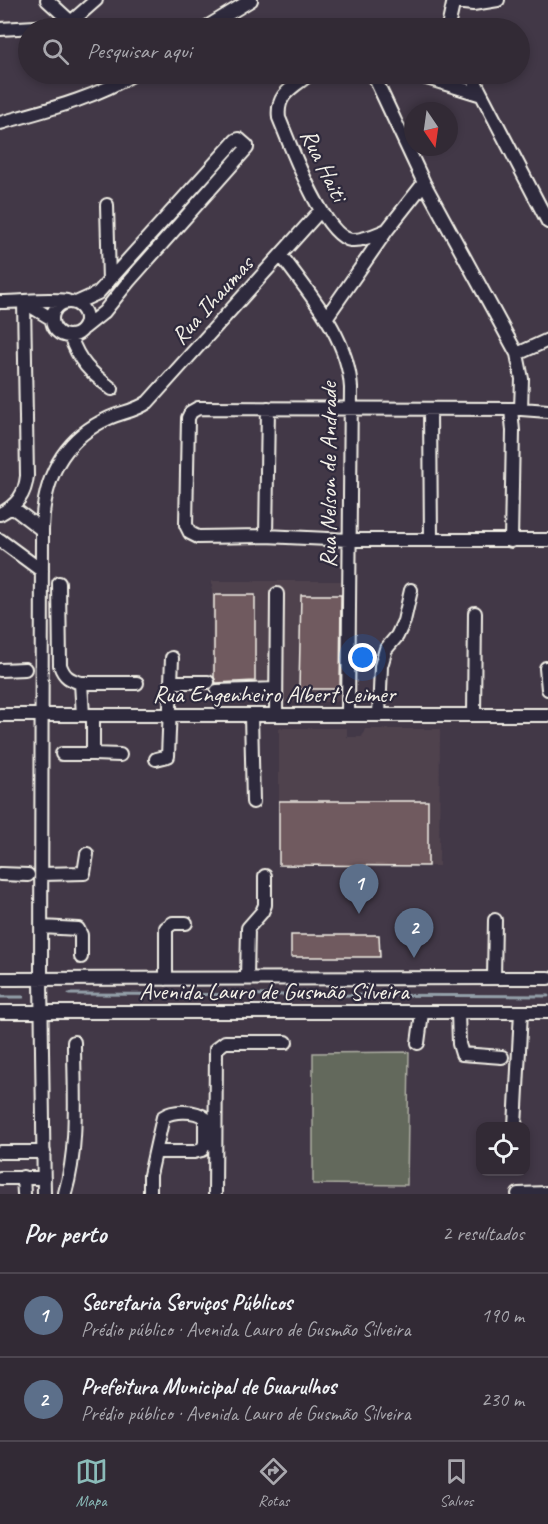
<!DOCTYPE html>
<html lang="pt">
<meta charset="utf-8">
<style>
body{margin:0;font-family:Caveat,sans-serif;background:#3d3641;color:#f1f3f6}
.controls{position:absolute;right:18px;bottom:18px;display:grid;overflow:hidden;border-radius:12px;box-shadow:0 3px 9px #0003}
.controls button{width:54px;height:54px;display:grid;place-items:center;padding:0;border:0;border-bottom:2px solid #4d4650;background:#322a35;color:#f1f3f6;font:30px sans-serif}
.compass{position:absolute;left:404px;top:102px;width:54px;height:54px;border-radius:50%;background:#322a35;box-shadow:0 3px 9px #0003;rotate:167deg}
.you{position:absolute;left:363px;top:658px;width:21px;height:21px;margin:-15px;border:4px solid #fff;border-radius:50%;background:#1a73e8;box-shadow:0 0 0 9px #1a73e833}
.badge{display:grid;place-items:center;width:39px;height:39px;border-radius:50%;background:#8bbbb9;color:#fff;font-size:20px;font-weight:700}
.pin{position:absolute;translate:-50% -50px;filter:drop-shadow(0 2px 3px #0008)}
.pin::after{content:'';position:absolute;top:32px;width:21px;height:18px;background:inherit;clip-path:polygon(0 0,100% 0,50% 100%)}
.list{margin:0;padding:0;list-style:none}
h2{display:flex;justify-content:space-between;align-items:center;height:78px;margin:0;padding:0 24px;font-size:26px}
h2 small{font-size:20px;font-weight:400;color:#a8a7ad}
.list li{display:grid;grid-template-columns:39px 1fr auto;gap:18px;align-items:center;box-sizing:border-box;height:84px;padding:0 24px;border-top:2px solid #4d4650}
.list b{display:block;font-size:22px;white-space:nowrap}
.list p{margin:0;font-size:20px;white-space:nowrap;color:#a8a7ad}
.list em{font-size:20px;font-style:normal;color:#a8a7ad}
.icon{flex:none;width:33px;height:33px;fill:none;stroke:currentColor;stroke-width:2;stroke-linecap:round;stroke-linejoin:round}
.map{position:relative;flex:none;width:548px;height:1194px;overflow:hidden}
.search{position:absolute;background:#322a35;box-shadow:0 3px 9px #0003;left:18px;right:18px;top:18px;height:66px;display:flex;align-items:center;gap:15px;box-sizing:border-box;padding:0 21px;border-radius:33px;color:#a8a7ad;font-size:22px}
.sheet{height:246px;background:#322a35}
nav{display:flex;justify-content:space-around;align-items:center;box-sizing:border-box;height:84px;border-top:2px solid #4d4650;background:#322a35;font-size:16px;color:#a8a7ad}
nav a{display:grid;justify-items:center;gap:3px}
nav .on{color:#8bbbb9}
.map>svg:first-child{display:block}
.built{fill:#50424e}
.green{fill:#64695b;stroke:#acada2;stroke-width:1.5}
.lines{fill:none;stroke-linecap:round;stroke-linejoin:round}
.stream{stroke:#939fa8;stroke-width:3}
.building{fill:#705a5e;stroke:#f4f1e8;stroke-width:1.5}
.minor-casing{stroke:#f4f1e8;stroke-width:16}
.path{stroke:#f4f1e8;stroke-width:1.5;stroke-dasharray:6 4.5;stroke-linecap:butt}
.minor{stroke:#2f2a3d;stroke-width:12}
.labels{text-anchor:middle;dominant-baseline:central;stroke-width:4.5;stroke-linejoin:round;paint-order:stroke}
.street-label{font-size:24px;fill:#f4f1e8;stroke:#2f2a3d}
</style>
<div class="map">
<svg width="548" height="1194" viewBox="0 0 548 1194">
<rect width="100%" height="100%" fill="#423847"/>
<filter id="ink" filterUnits="userSpaceOnUse"><feTurbulence type="fractalNoise" baseFrequency=".0167" numOctaves="2"/><feDisplacementMap in="SourceGraphic" scale="12" xChannelSelector="R" yChannelSelector="G"/><feConvolveMatrix kernelMatrix="1 2 1 2 8 2 1 2 1" color-interpolation-filters="sRGB"/></filter>
<g filter="url(#ink)">
<path class="built" d="M212 581H343V694L340 699 336 702H280L271 693 267 702H211Z
M279 728H347V737H362L365 729H440L439 866 279 865Z"/>
<path class="green" d="M409 1052 407 1185 313 1184V1053Z"/>
<g class="lines">
<path class="stream" d="M69 994 548 996
M0 997H23"/>
</g>
<path class="building" d="M214 595H255V681L216 683 214 677Z
M301 595H341L340 689H299Z
M279 801H428V866L279 865Z
M291 935H379L380 957H291Z"/>
<g class="lines">
<defs>
<path id="minor" d="M47 0 71 22
M454 2 473 4 498 0
M448 27 454 0
M205 28 251 0
M0 29 53 26 71 22 96 0
M310 74C292 88 276 94 279 118 290 144 323 236 351 240 363 241 377 234 387 230
M373 74 424 183 517 354 522 379 521 409
M414 74 482 95
M471 74 548 222
M0 123C46 110 93 99 134 74
M107 205 109 281
M281 255C310 295 348 336 351 388L348 715
M0 302C23 302 45 298 67 301
M24 302 52 319
M52 319a17 17 0 1 1 34 0a17 17 0 1 1-34 0Z
M76 303 98 293 236 140 239 139 247 146V148L129 281 104 312 84 328
M326 318 387 230 424 183
M70 336C79 362 90 372 112 389
M517 354 548 340
M430 409 431 540
M511 409 513 431 511 541
M548 411 521 409 198 408 191 412 188 418 186 525 190 533 198 537 266 536 349 540H548
M12 507 42 530
M0 514C17 505 25 495 27 476L24 302
M266 536 268 408
M0 540 42 571
M59 583 60 665C64 677 70 680 81 683L83 715
M546 668 548 689
M0 670 25 669
M171 682H208
M81 683H137
M217 691 276 689
M0 715H548
M93 715V754L120 755
M251 715 253 802
M276 715 277 594
M379 715 381 666 386 649 397 636 404 621 411 590
M474 715 475 613
M62 754H93
M156 759 168 756 172 658
M0 874 28 875
M42 874 84 873 87 854
M42 927 78 929 81 935V957
M247 978 248 928 262 912 265 905V876
M494 978 495 920
M0 979 548 978
M166 979V928L173 923H186
M0 1012H548
M458 1012 459 1044 462 1054 502 1057
M418 1043 422 1013
M515 1126 521 1012
M0 1152H44
M23 1177 24 1194
M0 1178H44
M65 1193C79 1145 74 1092 74 1042
M44 1194 41 979 42 530C43 480 62 439 109 418 122 412 136 411 148 402L320 211
M150 1194V1175L163 1117C173 1110 196 1110 205 1118V1143L202 1150 194 1152H157
M215 1194 216 1049 225 1042H286
M518 1194 548 1193"/>
</defs>
<use href="#minor" class="minor-casing"/>
<path class="path" d="M94 74 97 81"/>
<use href="#minor" class="minor"/>
</g>
</g>
<g class="labels">
<g class="street-label">
<text transform="translate(324 165) rotate(64)">Rua Haiti</text>
<text transform="translate(212 300) rotate(-48)">Rua Ihaumas</text>
<text transform="translate(328 475) rotate(-90)">Rua Nelson de Andrade</text>
<text x="274" y="694">Rua Engenheiro Albert Leimer</text>
<text x="274" y="991">Avenida Lauro de Gusmão Silveira</text>
</g>
</g>
</svg>
<div class="controls">
<button><svg class="icon" aria-label="locate" viewBox="0 0 24 24"><circle cx="12" cy="12" r="6"/><path d="M12 2v4M12 18v4M2 12h4M18 12h4"/></svg></button>
</div>
<svg class="compass" viewBox="-18 -18 36 36"><path d="M0-13l5 13h-10z" fill="#e53935"/><path d="M0 13l5-13h-10z" fill="#a8a7ad"/></svg>
<div class="you"></div>
<div class="pin badge" style="left:359px;top:914px;background:#5c6f8a">1</div>
<div class="pin badge" style="left:414px;top:958px;background:#5c6f8a">2</div>
<div class="search"><svg class="icon" aria-label="search" viewBox="0 0 24 24"><circle cx="10" cy="10" r="6"/><path d="M15 15l6 6"/></svg>Pesquisar aqui</div>
</div>
<section class="sheet">
<h2>Por perto<small>2 resultados</small></h2>
<ul class="list">
<li><span class="badge" style="background:#5c6f8a">1</span><div><b>Secretaria Serviços Públicos</b><p>Prédio público · Avenida Lauro de Gusmão Silveira</p></div><em>190 m</em></li>
<li><span class="badge" style="background:#5c6f8a">2</span><div><b>Prefeitura Municipal de Guarulhos</b><p>Prédio público · Avenida Lauro de Gusmão Silveira</p></div><em>230 m</em></li>
</ul>
</section>
<nav>
<a class="on"><svg class="icon" aria-label="map" viewBox="0 0 24 24"><path d="M3 6l6-2 6 2 6-2v14l-6 2-6-2-6 2zM9 4v14M15 6v14"/></svg>Mapa</a>
<a><svg class="icon" aria-label="directions" viewBox="0 0 24 24"><path d="M12 3l9 9-9 9-9-9zM9 14v-3h6M13 9l2 2-2 2"/></svg>Rotas</a>
<a><svg class="icon" aria-label="saved" viewBox="0 0 24 24"><path d="M7 4h10v16l-5-4-5 4z"/></svg>Salvos</a>
</nav>
